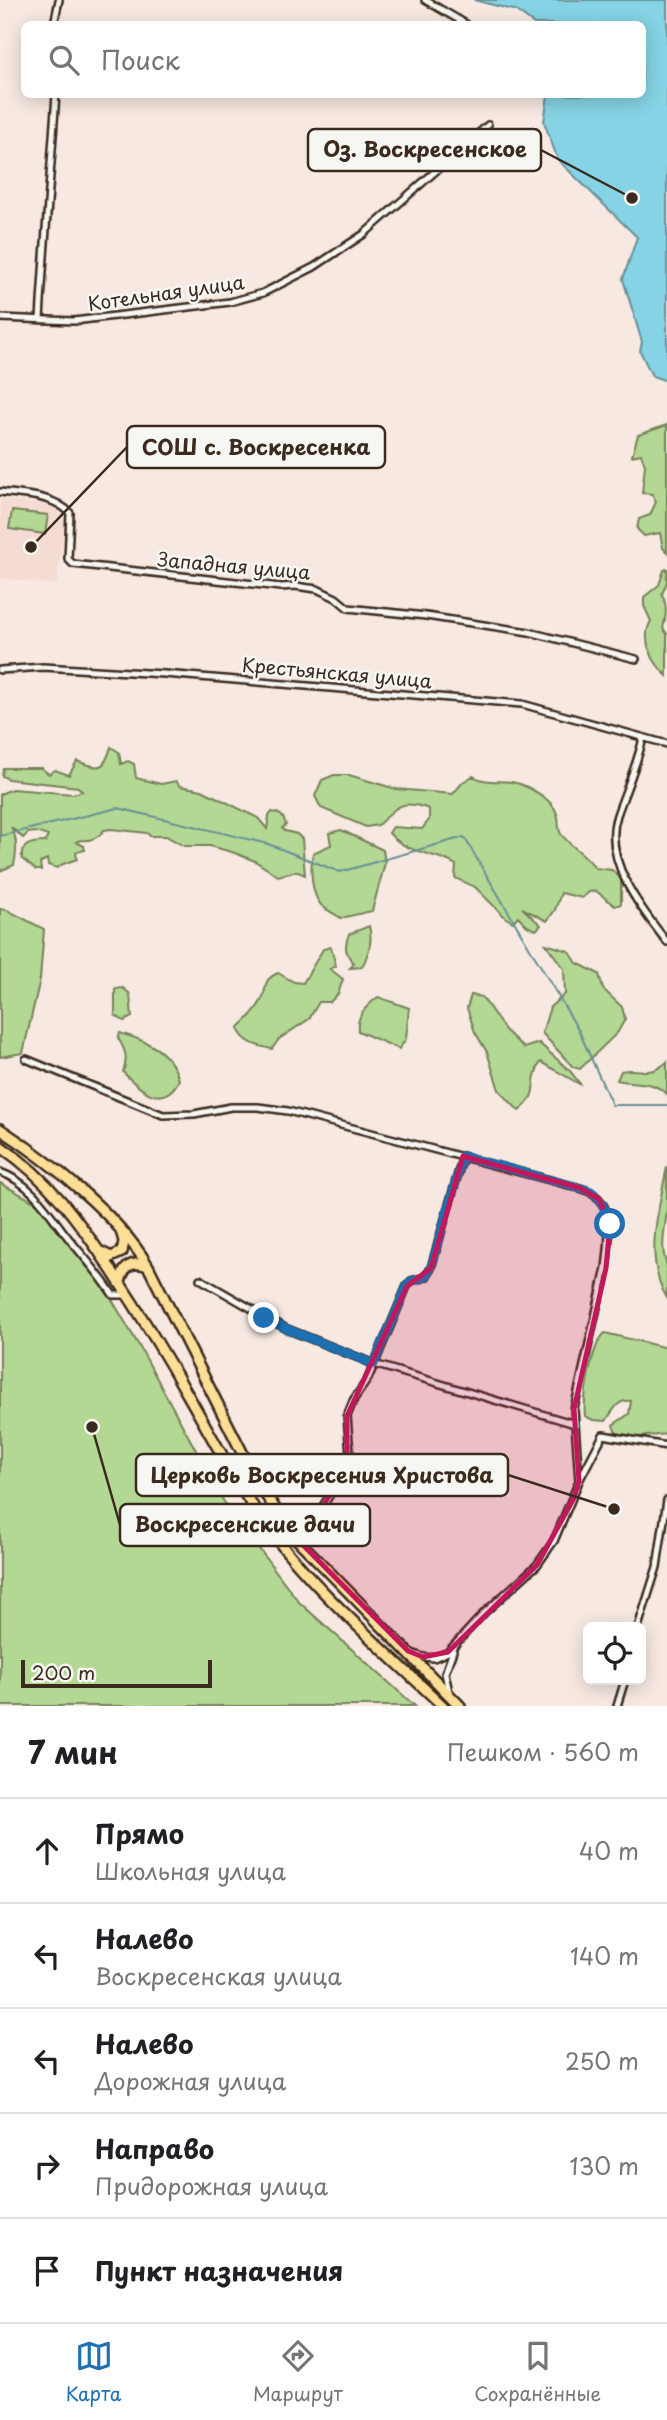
<!DOCTYPE html>
<html lang="ru">
<meta charset="utf-8">
<style>
body{margin:0;font-family:"Playpen Sans",sans-serif;background:#f2f2f2;color:#202124}
.controls{position:absolute;right:21px;bottom:21px;display:grid;overflow:hidden;border-radius:10px;box-shadow:0 4px 18px #0003}
.controls button{width:63px;height:63px;display:grid;place-items:center;padding:0;border:0;border-bottom:2px solid #e0e0e0;background:#fff;color:#202124;font:35px sans-serif}
.scale{position:absolute;left:21px;bottom:18px;width:191px;box-sizing:border-box;padding-left:7px;border:4px solid #3b2a1e;border-top:0;font-size:19px;line-height:24px;white-space:nowrap;color:#3b2a1e;-webkit-text-stroke:5px #f6f6f2;paint-order:stroke}
.stop{position:absolute;width:21px;height:21px;margin:-16px;border:5px solid #1f6fb2;border-radius:50%;background:#fff}
.stop.end{background:#1f6fb2;border-color:#fff;box-shadow:0 2px 7px #0008}
.list{margin:0;padding:0;list-style:none}
h2{display:flex;justify-content:space-between;align-items:center;height:91px;margin:0;padding:0 28px;font-size:30px}
h2 small{font-size:23px;font-weight:400;color:#757577}
.list li{display:grid;grid-template-columns:46px 1fr auto;gap:21px;align-items:center;box-sizing:border-box;height:105px;padding:0 28px;border-top:2px solid #e0e0e0}
.list b{display:block;font-size:26px;white-space:nowrap}
.list p{margin:0;font-size:23px;white-space:nowrap;color:#757577}
.list em{font-size:23px;font-style:normal;color:#757577}
.icon{flex:none;width:38px;height:38px;fill:none;stroke:currentColor;stroke-width:2;stroke-linecap:round;stroke-linejoin:round}
.map{position:relative;flex:none;width:667px;height:1706px;overflow:hidden}
.search{position:absolute;background:#fff;box-shadow:0 4px 18px #0003;left:21px;right:21px;top:21px;height:77px;display:flex;align-items:center;gap:18px;box-sizing:border-box;padding:0 24px;border-radius:10px;color:#757577;font-size:26px}
.sheet{height:616px;background:#fff}
nav{display:flex;justify-content:space-around;align-items:center;box-sizing:border-box;height:98px;border-top:2px solid #e0e0e0;background:#fff;font-size:19px;color:#757577}
nav a{display:grid;justify-items:center;gap:4px}
nav .on{color:#1f6fb2}
.map>svg:first-child{display:block}
.built{fill:#f4dcd3}
.green{fill:#b2d894;stroke:#768159;stroke-width:2}
.water{fill:#85d3e4;stroke:#678f95;stroke-width:2}
.lines{fill:none;stroke-linecap:round;stroke-linejoin:round}
.stream{stroke:#678f95;stroke-width:2}
.street-casing{stroke:#3b2a1e;stroke-width:10}
.primary-casing{stroke:#3b2a1e;stroke-width:14}
.street{stroke:#f6f6f2;stroke-width:5}
.primary{stroke:#fcde96;stroke-width:9}
.route{stroke:#1f6fb2;stroke-width:9}
.marked{fill:#c2185b;fill-opacity:0.2;stroke:#c2185b;stroke-width:5;stroke-linejoin:round}
.labels{text-anchor:middle;dominant-baseline:central;stroke-width:5;stroke-linejoin:round;paint-order:stroke}
.street-label{font-size:19px;fill:#3b2a1e;stroke:#f6f6f2}
.leader{fill:none;stroke:#3b2a1e;stroke-width:2.5}
.callout-dot{fill:#3b2a1e;stroke:#f6f6f2;stroke-width:2.5}
.callout{fill:#f6f6f2;stroke:#3b2a1e;stroke-width:2.5}
.callout-label{font-size:21px;text-anchor:middle;font-weight:bold;fill:#3b2a1e}
</style>
<div class="map">
<svg width="667" height="1706" viewBox="0 0 667 1706">
<rect width="100%" height="100%" fill="#f7e9e2"/>
<filter id="ink" filterUnits="userSpaceOnUse"><feTurbulence type="fractalNoise" baseFrequency=".0143" numOctaves="2"/><feDisplacementMap in="SourceGraphic" scale="14" xChannelSelector="R" yChannelSelector="G"/><feConvolveMatrix kernelMatrix="1 2 1 2 8 2 1 2 1" color-interpolation-filters="sRGB"/></filter>
<g filter="url(#ink)">
<path class="built" d="M0 499 56 506 65 516 57 585 0 578Z"/>
<path class="green" d="M667 425V552L663 548 660 533 644 536 637 529 639 519 650 515 656 502 652 494 642 493 645 465 641 454 632 456 638 435Z
M12 511 48 515 45 534 9 529Z
M667 569V582L662 594C667 605 667 616 663 628L667 634V676C653 663 640 640 651 621L644 606V597L659 585 664 570Z
M111 747 119 752 121 764 128 761 134 764 136 778 161 784 176 781 180 786 202 790 258 818 267 829 269 816 272 812C281 813 284 817 286 825L282 828 285 831 297 834 302 839 305 875 296 871 278 876 255 861 232 852 210 846H184L166 836H150L147 833 111 829 104 830C98 839 89 841 80 840L76 842 84 846 85 850 76 852 77 859 63 864 57 868 48 865 47 859 40 863 41 870H36L22 859C20 844 32 842 45 842L48 836 36 832 28 833 23 838 11 827C17 837 17 852 14 865L0 871V794L12 789 74 794 82 791 78 787 8 779 2 776 3 768H41L49 774 55 770 69 775 77 761C100 770 104 770 111 747Z
M334 775H349L396 789 453 794 463 782 473 776C489 785 503 778 520 784 533 789 553 800 557 814 560 821 557 828 561 834 572 848 587 855 595 868L612 870 621 879V904L615 906 596 891 589 892 582 898 561 893 555 910 547 921 522 908 541 925 536 930 527 926 518 916 513 922 506 918 475 887 455 878 456 865C434 851 409 856 389 833L393 827 422 829 429 820V809C400 799 398 806 378 825L366 827 321 808 315 796 322 780Z
M341 830 383 850 385 863 372 911 341 918C335 914 326 910 321 905 311 894 310 867 313 853L331 845 329 833Z
M0 909 7 910 44 929 40 979 23 1053 0 1057Z
M369 926C373 940 369 954 362 967L350 968 354 964C345 953 344 947 349 934Z
M546 944 569 951 577 963 599 974 603 989 622 1007 625 1019 618 1032 580 1069 573 1067 542 1033 550 1007 565 994 564 969Z
M331 947 336 966 330 969 343 979 338 994 330 1002H319L309 1019 279 1039 272 1049C258 1046 243 1043 238 1028 247 1020 256 1011 261 1001 269 988 260 981 278 973L294 982 303 983 323 949Z
M123 988 130 994 132 1017 124 1021 115 1015V989Z
M471 995 482 997 505 1030 524 1048 539 1043 570 1071 581 1085 541 1062C527 1083 542 1093 519 1111L499 1090 487 1052 475 1032 467 1008Z
M378 997 409 1008 406 1039 399 1049 358 1031C356 1016 366 1006 378 997Z
M120 1033C147 1041 171 1051 179 1080 163 1110 141 1091 123 1072 128 1058 126 1051 118 1038Z
M667 1062V1094C650 1079 637 1085 617 1080L621 1071C642 1066 647 1079 667 1062Z
M667 1167C667 1180 667 1194 667 1208 666 1226 659 1248 667 1265V1298C643 1259 659 1208 667 1167Z
M0 1183 42 1206 84 1252 142 1351 224 1502 299 1602 415 1706H0Z
M605 1333 667 1348V1434L638 1437 616 1433 613 1425 629 1414 631 1401C617 1399 613 1411 606 1421L593 1420 585 1416C583 1397 591 1346 605 1333Z"/>
<path class="water" d="M474 0H667V381L652 376 640 351 642 342 623 279 637 237 558 160 544 122 548 95 642 94V24H534L516 11Z"/>
<g class="lines">
<path class="stream" d="M0 836 118 808 268 844 340 872 464 837 579 1031 612 1105H667"/>
<defs>
<path id="street" d="M425 0 466 24
M54 24 59 0
M0 318 74 321 230 302 263 293 314 267 364 234 488 125
M40 320C44 245 51 170 56 94
M0 492C23 495 54 495 70 513L68 559 73 564 281 587 295 586 317 589 336 598 348 608 426 616 529 632 636 659
M0 670 43 667 164 674 522 704 667 744
M643 738C637 765 626 789 617 815 602 860 641 909 667 942
M26 1059 163 1115 194 1114 231 1107H258L288 1111 580 1188C618 1199 609 1238 606 1268L574 1409 579 1481 554 1541 537 1565 485 1612 448 1652 434 1658 423 1657 409 1652
M0 1172C31 1183 46 1209 66 1235 82 1255 99 1273 113 1295H128
M200 1279 287 1329 374 1364 575 1424
M579 1481 603 1435 667 1446
M294 1535 314 1521 347 1466 350 1454 347 1416 354 1399 368 1379 407 1286 411 1281 426 1277 431 1268 463 1156
M638 1627 657 1567 667 1500
M449 1692 445 1673 453 1651
M617 1706 625 1680"/>
<path id="primary" d="M0 1129C49 1161 118 1215 148 1266L257 1482 293 1535 460 1706
M0 1146C50 1180 79 1221 112 1271 139 1312 165 1354 189 1397 211 1435 232 1475 256 1511 307 1585 379 1645 443 1706
M101 1252 111 1257 122 1252 124 1241 121 1231
M120 1282C124 1266 132 1260 148 1266"/>
</defs>
<use href="#street" class="street-casing"/>
<use href="#primary" class="primary-casing"/>
<use href="#street" class="street"/>
<use href="#primary" class="primary"/>
</g>
</g>
<g class="lines" filter="url(#ink)">
<path class="route" d="M264 1318 287 1329 374 1364 407 1286 411 1281 426 1277 431 1268 463 1156 591 1191C602 1201 606 1210 610 1224"/>
</g>
<path class="marked" d="M463 1156 580 1188 599 1199 610 1224 606 1268 574 1409 579 1481 574 1498 537 1565 448 1652 423 1657 408 1651 293 1535 314 1521 347 1466V1416L407 1286 431 1268Z"/>
<g class="labels">
<g class="street-label">
<text transform="translate(166 292) rotate(-8)">Котельная улица</text>
<text transform="translate(234 565) rotate(5)">Западная улица</text>
<text transform="translate(337 672) rotate(5)">Крестьянская улица</text>
</g>
</g>
<path class="leader" d="M632 198L541 150M31 547L127 447M614 1509L508 1475M92 1427L120 1525"/>
<g class="callout-dot">
<circle cx="632" cy="198" r="7"/>
<circle cx="31" cy="547" r="7"/>
<circle cx="614" cy="1509" r="7"/>
<circle cx="92" cy="1427" r="7"/>
</g>
<g class="callout">
<rect x="308" y="129" width="233" height="42" rx="7"/>
<rect x="127" y="426" width="258" height="42" rx="7"/>
<rect x="136" y="1454" width="372" height="42" rx="7"/>
<rect x="120" y="1504" width="250" height="42" rx="7"/>
</g>
<g class="callout-label">
<text x="425" y="157">Оз. Воскресенское</text>
<text x="256" y="455">СОШ с. Воскресенка</text>
<text x="322" y="1483">Церковь Воскресения Христова</text>
<text x="245" y="1532">Воскресенские дачи</text>
</g>
</svg>
<div class="controls">
<button><svg class="icon" aria-label="locate" viewBox="0 0 24 24"><circle cx="12" cy="12" r="6"/><path d="M12 2v4M12 18v4M2 12h4M18 12h4"/></svg></button>
</div>
<div class="scale">200 m</div>
<div class="stop" style="left:610px;top:1224px"></div>
<div class="stop end" style="left:264px;top:1318px"></div>
<div class="search"><svg class="icon" aria-label="search" viewBox="0 0 24 24"><circle cx="10" cy="10" r="6"/><path d="M15 15l6 6"/></svg>Поиск</div>
</div>
<section class="sheet">
<h2>7 мин<small>Пешком · 560 m</small></h2>
<ul class="list">
<li><svg class="icon" aria-label="ahead" viewBox="0 0 24 24"><path d="M12 20V5M6 11l6-6 6 6"/></svg><div><b>Прямо</b><p>Школьная улица</p></div><em>40 m</em></li>
<li><svg class="icon" aria-label="left" viewBox="0 0 24 24"><path d="M17 20v-9H6M10 6l-5 5 5 5"/></svg><div><b>Налево</b><p>Воскресенская улица</p></div><em>140 m</em></li>
<li><svg class="icon" aria-label="left" viewBox="0 0 24 24"><path d="M17 20v-9H6M10 6l-5 5 5 5"/></svg><div><b>Налево</b><p>Дорожная улица</p></div><em>250 m</em></li>
<li><svg class="icon" aria-label="right" viewBox="0 0 24 24"><path d="M7 20v-9h11M14 6l5 5-5 5"/></svg><div><b>Направо</b><p>Придорожная улица</p></div><em>130 m</em></li>
<li><svg class="icon" aria-label="arrive" viewBox="0 0 24 24"><path d="M6 21V4h12l-3 4 3 4H6"/></svg><div><b>Пункт назначения</b></div></li>
</ul>
</section>
<nav>
<a class="on"><svg class="icon" aria-label="map" viewBox="0 0 24 24"><path d="M3 6l6-2 6 2 6-2v14l-6 2-6-2-6 2zM9 4v14M15 6v14"/></svg>Карта</a>
<a><svg class="icon" aria-label="directions" viewBox="0 0 24 24"><path d="M12 3l9 9-9 9-9-9zM9 14v-3h6M13 9l2 2-2 2"/></svg>Маршрут</a>
<a><svg class="icon" aria-label="saved" viewBox="0 0 24 24"><path d="M7 4h10v16l-5-4-5 4z"/></svg>Сохранённые</a>
</nav>
